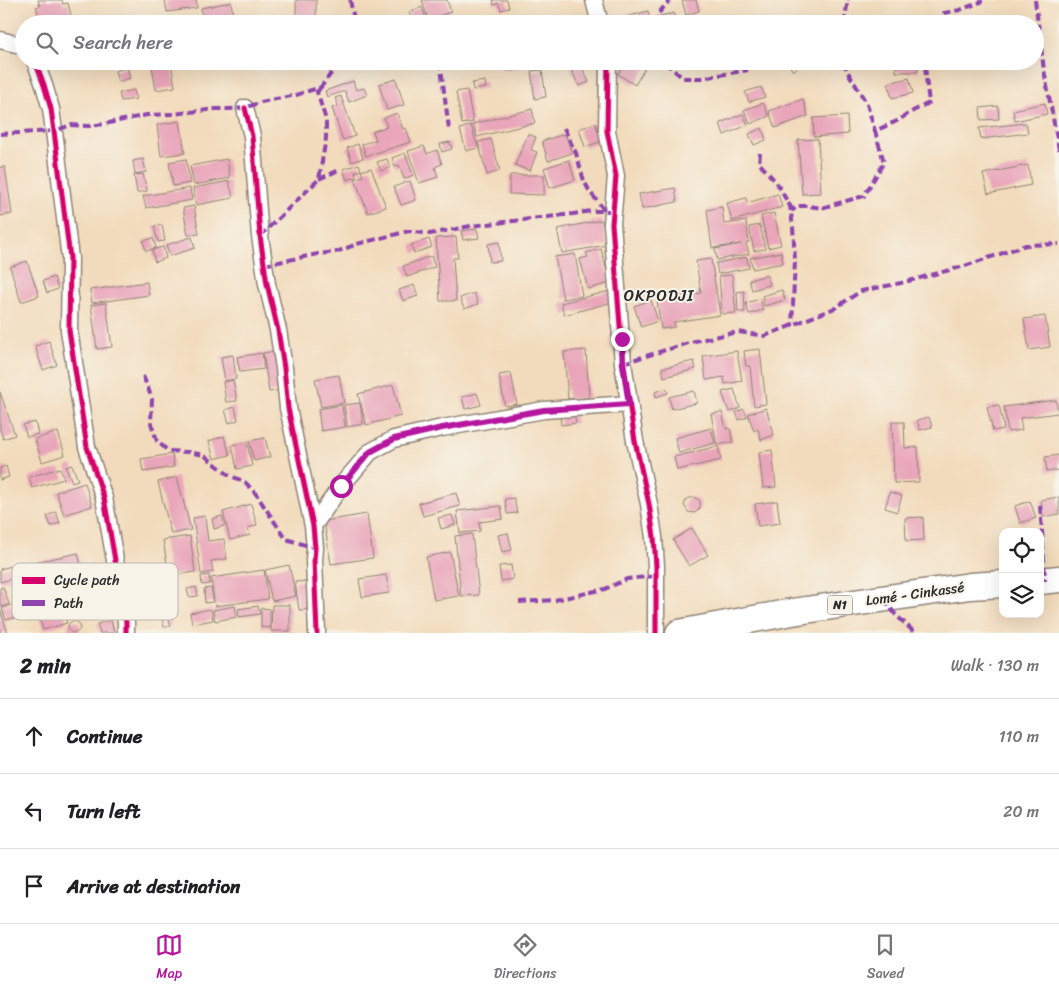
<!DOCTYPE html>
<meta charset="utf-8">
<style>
body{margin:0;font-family:Sriracha,sans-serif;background:#f2f2f2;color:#202124}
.controls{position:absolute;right:15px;bottom:15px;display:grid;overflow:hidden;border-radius:10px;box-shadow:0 5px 20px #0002}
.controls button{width:45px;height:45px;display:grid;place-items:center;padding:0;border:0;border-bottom:1px solid #e0e0e0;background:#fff;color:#202124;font:25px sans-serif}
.stop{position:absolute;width:15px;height:15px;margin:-11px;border:4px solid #b5179e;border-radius:50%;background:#fff}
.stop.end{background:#b5179e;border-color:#fff;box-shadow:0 1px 5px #0008}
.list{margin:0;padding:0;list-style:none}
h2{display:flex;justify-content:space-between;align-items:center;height:65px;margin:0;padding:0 20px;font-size:21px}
h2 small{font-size:16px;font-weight:400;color:#757577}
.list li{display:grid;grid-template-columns:32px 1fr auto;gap:15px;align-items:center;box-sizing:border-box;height:75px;padding:0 20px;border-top:1px solid #e0e0e0}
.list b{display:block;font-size:19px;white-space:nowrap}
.list em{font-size:16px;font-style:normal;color:#757577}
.icon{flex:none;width:28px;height:28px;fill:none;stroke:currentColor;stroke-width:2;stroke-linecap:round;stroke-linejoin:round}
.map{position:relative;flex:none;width:1059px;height:633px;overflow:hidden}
.search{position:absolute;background:#fff;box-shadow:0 5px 20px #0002;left:15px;right:15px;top:15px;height:55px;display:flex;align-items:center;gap:12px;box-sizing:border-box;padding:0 18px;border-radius:28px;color:#757577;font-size:19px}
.sheet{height:290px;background:#fff}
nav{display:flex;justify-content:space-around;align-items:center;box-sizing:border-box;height:70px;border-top:1px solid #e0e0e0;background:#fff;font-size:14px;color:#757577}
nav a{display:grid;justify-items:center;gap:2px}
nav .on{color:#b5179e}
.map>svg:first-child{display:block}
.building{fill:#e9a5ba}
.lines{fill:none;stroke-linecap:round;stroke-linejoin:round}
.minor-casing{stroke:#8e8374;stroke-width:19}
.trunk-casing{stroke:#8e8374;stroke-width:29}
.minor{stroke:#fff;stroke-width:16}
.trunk{stroke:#fff;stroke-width:26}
.quiet{stroke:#8e44ad;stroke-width:4;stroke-dasharray:8 4;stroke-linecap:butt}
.cycleway-casing{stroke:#f7f3e8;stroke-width:8}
.cycleway{stroke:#d6006c;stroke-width:5}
.route{stroke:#b5179e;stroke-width:6}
.labels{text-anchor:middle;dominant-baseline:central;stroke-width:4;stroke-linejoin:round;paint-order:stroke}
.shield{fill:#f7f3e8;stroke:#686764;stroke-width:1}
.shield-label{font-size:12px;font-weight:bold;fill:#2b2b2b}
.street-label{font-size:14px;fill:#2b2b2b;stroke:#f7f3e8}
.quarter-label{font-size:16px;letter-spacing:1px;fill:#2b2b2b;stroke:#f7f3e8}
.key{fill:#f7f3e8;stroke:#bab7af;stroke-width:1}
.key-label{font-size:14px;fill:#2b2b2b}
</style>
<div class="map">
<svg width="1059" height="633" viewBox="0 0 1059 633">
<rect width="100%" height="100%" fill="#f7f3e8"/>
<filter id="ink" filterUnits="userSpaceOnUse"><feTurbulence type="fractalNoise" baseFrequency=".02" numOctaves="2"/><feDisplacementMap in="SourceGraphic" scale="10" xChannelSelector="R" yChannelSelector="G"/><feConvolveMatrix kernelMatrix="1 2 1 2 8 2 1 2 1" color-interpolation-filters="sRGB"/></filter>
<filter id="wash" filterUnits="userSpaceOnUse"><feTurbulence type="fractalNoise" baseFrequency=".0096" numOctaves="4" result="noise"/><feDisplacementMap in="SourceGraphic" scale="20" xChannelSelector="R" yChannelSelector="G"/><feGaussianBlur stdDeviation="1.12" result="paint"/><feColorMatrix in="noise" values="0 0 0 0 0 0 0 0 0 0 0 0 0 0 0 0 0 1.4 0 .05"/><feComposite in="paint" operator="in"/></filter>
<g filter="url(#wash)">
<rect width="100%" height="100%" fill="#f2dbbc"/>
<g id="blocks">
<path class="building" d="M38 0H62L63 4 68 3 73 24H49L46 16 40 18 36 7 40 6Z
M165 0H196L197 8 167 12Z
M296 0H316V24H296Z
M422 0H447L451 12 428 19Z
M493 0H507L509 8 501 10 498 3 494 5Z
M682 0H696L699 11 686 15Z
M231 2 234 21 220 24H204L201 8Z
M422 7 428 24H414L409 12Z
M648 11 651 24H627L626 17Z
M674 13 677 24H663L660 16Z
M151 61H171L175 87 156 90Z
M504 61H528L529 65 507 71Z
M626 61H649L635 85 618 74Z
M786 61H806L793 71Z
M896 61H918V72H896Z
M580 63 589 82 579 86 570 67Z
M127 67 130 78 118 82 115 71Z
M542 70 546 97 535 99 531 71Z
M909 78 913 93 892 98 888 83Z
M396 79 404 105 387 110 379 84Z
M353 81 356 90 364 88 367 95 349 102 345 91 327 97 325 91Z
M485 81 486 88 473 90 472 83Z
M761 87 765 97 749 102 745 92Z
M134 90 136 99 121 101 119 93Z
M467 90 473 122 462 124 456 92Z
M341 96 355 136 343 140 332 108 338 106 335 98Z
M803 99 808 116 775 128 769 111Z
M763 103 769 116 750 124 744 110Z
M1045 103 1047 114 1015 121 1013 110Z
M998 106 999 119 981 120 980 108Z
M532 109 535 123 477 137 473 124Z
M397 113 403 129 406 128 411 142 366 156 362 144 376 140 373 131 387 127 384 118Z
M743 114 748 125 724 135 720 123Z
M847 116 848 134 814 137 813 118Z
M180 121 185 153 161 156 157 125Z
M595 123 602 141 585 147 579 129Z
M1026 123 1028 133 981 139 979 128Z
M471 125 478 148 466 151 460 129Z
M762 128 766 140 754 145 749 134Z
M528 134 536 137 531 150 537 152 530 171 515 165Z
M565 134 572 153 548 161 542 141Z
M491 139 500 171 487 175 478 142Z
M818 139 821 193 802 194 798 140Z
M450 142 452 149 442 152 440 144Z
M358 144 363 158 352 162 347 148Z
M424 146 427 154 437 150 442 164 435 167 438 177 419 183 408 151Z
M405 153 413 175 404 179 399 165 395 167 392 158Z
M143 159 146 172 135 174 133 161Z
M186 159 190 183 173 186 169 162Z
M227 159 230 178 194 185 190 166Z
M387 159 390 168 381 171 377 162Z
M569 160 575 180 550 188 544 168Z
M359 164 361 170 355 172 356 177 347 180 343 169Z
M1028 165 1031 185 988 194 983 174Z
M0 167H5L12 214 0 216Z
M371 168 386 207 368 213 355 179 363 176 361 171Z
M143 174 147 191 137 193 134 175Z
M510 175H544V195L509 194Z
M229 181 233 198 196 205 193 188Z
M410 181 416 200 401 205 394 187Z
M190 188 192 200 146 208 143 196Z
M675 188 677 202 642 209 639 194Z
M778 194 782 207 732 221 727 203 746 198 747 203Z
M194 206 199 234 188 235 183 208Z
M722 207 724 224 746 221 749 242 746 243 749 254 717 260 715 249 741 244 712 248 707 210Z
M774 213 781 245 768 248 761 216Z
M602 220 607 245 562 253 557 229Z
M162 225 165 241 158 242 154 226Z
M760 225 765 249 754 251 749 227Z
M477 229 479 238 463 240 461 231Z
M192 237 195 248 170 256 166 245Z
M456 237 458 258H453L456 301H440L436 238Z
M153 238 156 248 146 251 143 241Z
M429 239 432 247 414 253 411 245Z
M499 242 501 261 490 262 488 244Z
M163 247 166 258 155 262 152 250Z
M601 249 610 283 588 289 580 259 588 257 586 253Z
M781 252 783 263 753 269 750 258Z
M575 254 582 296 563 299 555 257Z
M431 256 435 267 407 277 403 266Z
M747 257 749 268 718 274 716 263Z
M711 259 720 315 674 322 675 327 661 329 657 300 701 293 696 261Z
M27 261 39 296 21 302 10 267Z
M732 275 736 313 722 314 719 276Z
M767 275 770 285 752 290 749 280Z
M54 277 58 289 47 293 43 281Z
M147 282 149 295 92 303 90 290Z
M414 285 418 296 403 301 399 290Z
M782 290 785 300 764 306 762 296Z
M610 291 613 302 564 315 561 303Z
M744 291 745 312H738L737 292Z
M474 293 478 304 464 309 460 298Z
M760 299 763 310 749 314 746 303Z
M651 300 658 321 641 327 634 306Z
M106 303 112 347 97 349 91 305Z
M1045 316 1050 347 1029 350 1024 319Z
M49 341 57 365 43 370 35 346Z
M760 349 766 404 754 406 750 366H746L744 351Z
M586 350 589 398 568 399 564 352Z
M276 351 282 390 269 392 263 353Z
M737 351 742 381 725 384 724 377 706 380 703 356Z
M262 353 264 369 240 372 237 357Z
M233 355 236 379 225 381 221 357Z
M694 361 696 369 664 377 662 368Z
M511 373 517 404 505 406 499 375Z
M339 375 344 403 321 407 315 379Z
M233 380 237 401 226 402 223 382Z
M393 385 401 416 366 425 358 394Z
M666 388 668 393 656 397 655 392Z
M734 389 740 408 729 412 722 392Z
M694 391 697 403 672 409 669 397Z
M0 392 15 435 3 439 0 429Z
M477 393 481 405 465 409 462 397Z
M1056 400 1058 413 1020 418 1022 430 1008 432 1004 407Z
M360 403 363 424 347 427 344 405Z
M342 405 345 427 321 431 318 409Z
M999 405 1004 429 993 431 987 407Z
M235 407 238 420 229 423 225 410Z
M766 408 774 435 761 440 758 429 754 431 748 414Z
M744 409 747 417 739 420 736 412Z
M574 412 576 423 561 425 560 414Z
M722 412 726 429 730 428 733 442 717 445 711 414Z
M929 417 932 427 920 430 917 420Z
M35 422 38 434 27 437 23 425Z
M892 422H904L905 448 918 447 919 482 894 483Z
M711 428 715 443 679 453 675 438Z
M58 432 65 455 42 462 35 439Z
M224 436 230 455 214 459 209 441Z
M265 438 270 457 254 461 249 441Z
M247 442 252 466 237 469 232 445Z
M718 446 721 460 677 470 674 457Z
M772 450 776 487 763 488 759 452Z
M172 454 174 467 143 472 141 459Z
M1059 455V470L1047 472 1045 457Z
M72 465 78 480 72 482 66 467Z
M6 466 9 477 0 480V468Z
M60 468 64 479 32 488 29 477Z
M177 477 191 530 171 534 158 482Z
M85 483 92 506 64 515 56 492Z
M890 492 902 496 897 512 885 508Z
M456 493 460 506 423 516 419 503Z
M694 497 700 501V508L695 513 688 512 684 505 687 499Z
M1059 497V514L1043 517 1041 500Z
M514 498 517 513 507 514 505 499Z
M777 501 780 523 758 526 755 504Z
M1030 501 1036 518 1020 523 1015 506Z
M251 504 257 525 248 528 250 535 230 540 223 512Z
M501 506 503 519 479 522 480 531 460 533 457 511Z
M56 512 60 523 51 526 47 516Z
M367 514 373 558 331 564 324 521Z
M452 515 455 525 441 529 438 518Z
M205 516 208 541 224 539 227 559 211 561 213 572 201 574 193 518Z
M222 516 224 526 214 529 212 519Z
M923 517 924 540 906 541 905 518Z
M692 528 708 555 689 566 673 540Z
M508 533 512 550 502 552 498 535Z
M472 534 479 595 461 596 455 536Z
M190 536 195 572 169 576 163 540Z
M450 552 459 596 434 600 426 557Z
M78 553 81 566 34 577 31 563Z
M28 562 31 574 0 582V569Z
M289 565 296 596 272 601 265 570Z
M511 565 513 579 501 581 499 566Z
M264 570 268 599 215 606 211 578Z
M209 575 210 584 202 585 201 576Z
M386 575 389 593 362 597 359 579Z
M308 581 311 609 299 610 295 582Z
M3 587 9 604 2 607 0 602V588Z
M196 587 198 596 189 597 187 589Z
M211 588 213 602 205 603 204 589Z
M14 604 18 617 6 620 2 608Z
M272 605H290V631H271Z
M61 606 67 623 43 630 38 613Z
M235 606 237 617 215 621 213 610Z
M258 606 260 614 239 617 238 609Z
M261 608 270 609V628L261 627Z
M0 609 8 633H0Z
M211 609 213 620 192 624 190 613Z
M168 614 171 626 164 627 161 615Z
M111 620 114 633H100L97 624Z
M68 627a6 6 0 1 1 12 0a6 6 0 1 1-12 0Z"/>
</g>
</g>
<g filter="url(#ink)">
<use href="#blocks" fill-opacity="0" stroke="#8e8374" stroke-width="1"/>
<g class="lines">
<defs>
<path id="minor" d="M594 0 600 24
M0 40 24 46
M35 61 44 85 51 109 54 131 70 258 69 330 87 447 104 498 126 622V633
M608 61 607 131 616 176 612 224 623 363 635 441 649 504 654 537 656 566V633
M245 108 252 136 260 236 267 284 278 330 284 368 288 408 313 526 315 548 314 560 317 633
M313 526 341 486 370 452 394 439 442 428 544 410 629 404"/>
<path id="trunk" d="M1040 581 1059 579
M679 633 792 612 970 586 1003 584"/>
</defs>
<use href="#minor" class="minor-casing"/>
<use href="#trunk" class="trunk-casing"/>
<use href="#minor" class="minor"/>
<use href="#trunk" class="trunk"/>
<path class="quiet" d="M350 0 355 24
M1035 0 1044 70 1059 150
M591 24 599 18
M659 24 657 15 670 0
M844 24 848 0
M938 24 944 13 960 10 981 2V0
M440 61 449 129
M667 61 670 67 683 78H702L748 70
M845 61 846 69 867 104 875 131
M564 128 571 143 576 153 584 181 590 192 606 212
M0 134 54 131 71 125 89 126 104 124 147 115 174 114 216 109H229L245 108 261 102 296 95 321 87 335 68 359 61
M760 153 759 163 776 182 790 206 793 227 795 260 792 326
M319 179 339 170
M790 206 793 210 798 206H809L821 208 864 196 884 162 875 131 897 121 913 111 929 103 926 78 925 61
M260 236 319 179 326 138V120L317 92 321 87
M264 265 318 254 336 252 357 244 409 231 430 234 471 226 573 214 591 211H613
M623 363 695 341 738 332 765 336 835 308 861 291 901 283 965 266 1026 245 1059 244
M143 376 148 388 152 399 151 423 157 441 168 451 188 452 204 455 229 475 245 482 256 494 286 539 315 548
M1040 506 1043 544 1045 581
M884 599 895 614 915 633
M519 602 555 600 605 589 627 579 656 576"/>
<defs>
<path id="cycleway" d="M35 61 44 85 51 109 54 131 70 258 69 330 87 447 104 498 126 622V633
M608 61 607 131 616 176 612 224 623 363 635 441 649 504 654 537 656 566V633
M245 108 252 136 260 236 267 284 278 330 284 368 288 408 313 526 315 548 314 560 317 633"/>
</defs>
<use href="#cycleway" class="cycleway-casing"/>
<use href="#cycleway" class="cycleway"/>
</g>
</g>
<g class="lines" filter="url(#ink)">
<path class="route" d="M341 486 370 452 394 439 442 428 544 410 629 404 623 363 622 339"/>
</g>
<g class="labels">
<rect class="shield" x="827.5" y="595.5" width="25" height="19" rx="4"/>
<g class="shield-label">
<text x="840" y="605">N1</text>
</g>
<g class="street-label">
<text transform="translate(915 594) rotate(-8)">Lomé - Cinkassé</text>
</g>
<g class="quarter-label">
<text x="659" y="295">OKPODJI</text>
</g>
</g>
<rect x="12" y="563" width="166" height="57" rx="8" class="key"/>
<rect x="22" y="577" width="23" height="7" fill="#d6006c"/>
<rect x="22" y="600" width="23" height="6" fill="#8e44ad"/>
<g class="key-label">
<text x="54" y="585">Cycle path</text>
<text x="54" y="608">Path</text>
</g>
</svg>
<div class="controls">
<button><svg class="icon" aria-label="locate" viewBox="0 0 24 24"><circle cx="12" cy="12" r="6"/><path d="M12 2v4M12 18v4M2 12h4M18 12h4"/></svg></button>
<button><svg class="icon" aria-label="layers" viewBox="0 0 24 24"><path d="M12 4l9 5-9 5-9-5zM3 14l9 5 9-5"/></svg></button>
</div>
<div class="stop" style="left:341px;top:486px"></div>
<div class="stop end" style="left:622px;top:339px"></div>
<div class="search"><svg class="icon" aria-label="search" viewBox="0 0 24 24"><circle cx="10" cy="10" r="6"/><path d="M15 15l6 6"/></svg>Search here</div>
</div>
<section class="sheet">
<h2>2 min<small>Walk · 130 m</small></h2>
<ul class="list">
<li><svg class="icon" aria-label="ahead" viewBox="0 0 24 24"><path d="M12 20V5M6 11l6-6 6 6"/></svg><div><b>Continue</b></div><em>110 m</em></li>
<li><svg class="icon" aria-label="left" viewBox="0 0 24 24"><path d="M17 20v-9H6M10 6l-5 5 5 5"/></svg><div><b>Turn left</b></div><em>20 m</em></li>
<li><svg class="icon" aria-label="arrive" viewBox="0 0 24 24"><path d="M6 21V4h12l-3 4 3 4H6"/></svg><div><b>Arrive at destination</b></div></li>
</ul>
</section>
<nav>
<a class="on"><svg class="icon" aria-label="map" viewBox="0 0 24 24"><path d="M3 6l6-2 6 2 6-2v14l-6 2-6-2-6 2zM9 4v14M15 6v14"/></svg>Map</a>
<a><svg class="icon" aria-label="directions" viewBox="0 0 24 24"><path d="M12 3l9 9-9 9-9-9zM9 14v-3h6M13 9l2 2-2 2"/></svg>Directions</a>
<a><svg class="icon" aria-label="saved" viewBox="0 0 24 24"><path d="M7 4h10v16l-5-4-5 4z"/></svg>Saved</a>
</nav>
